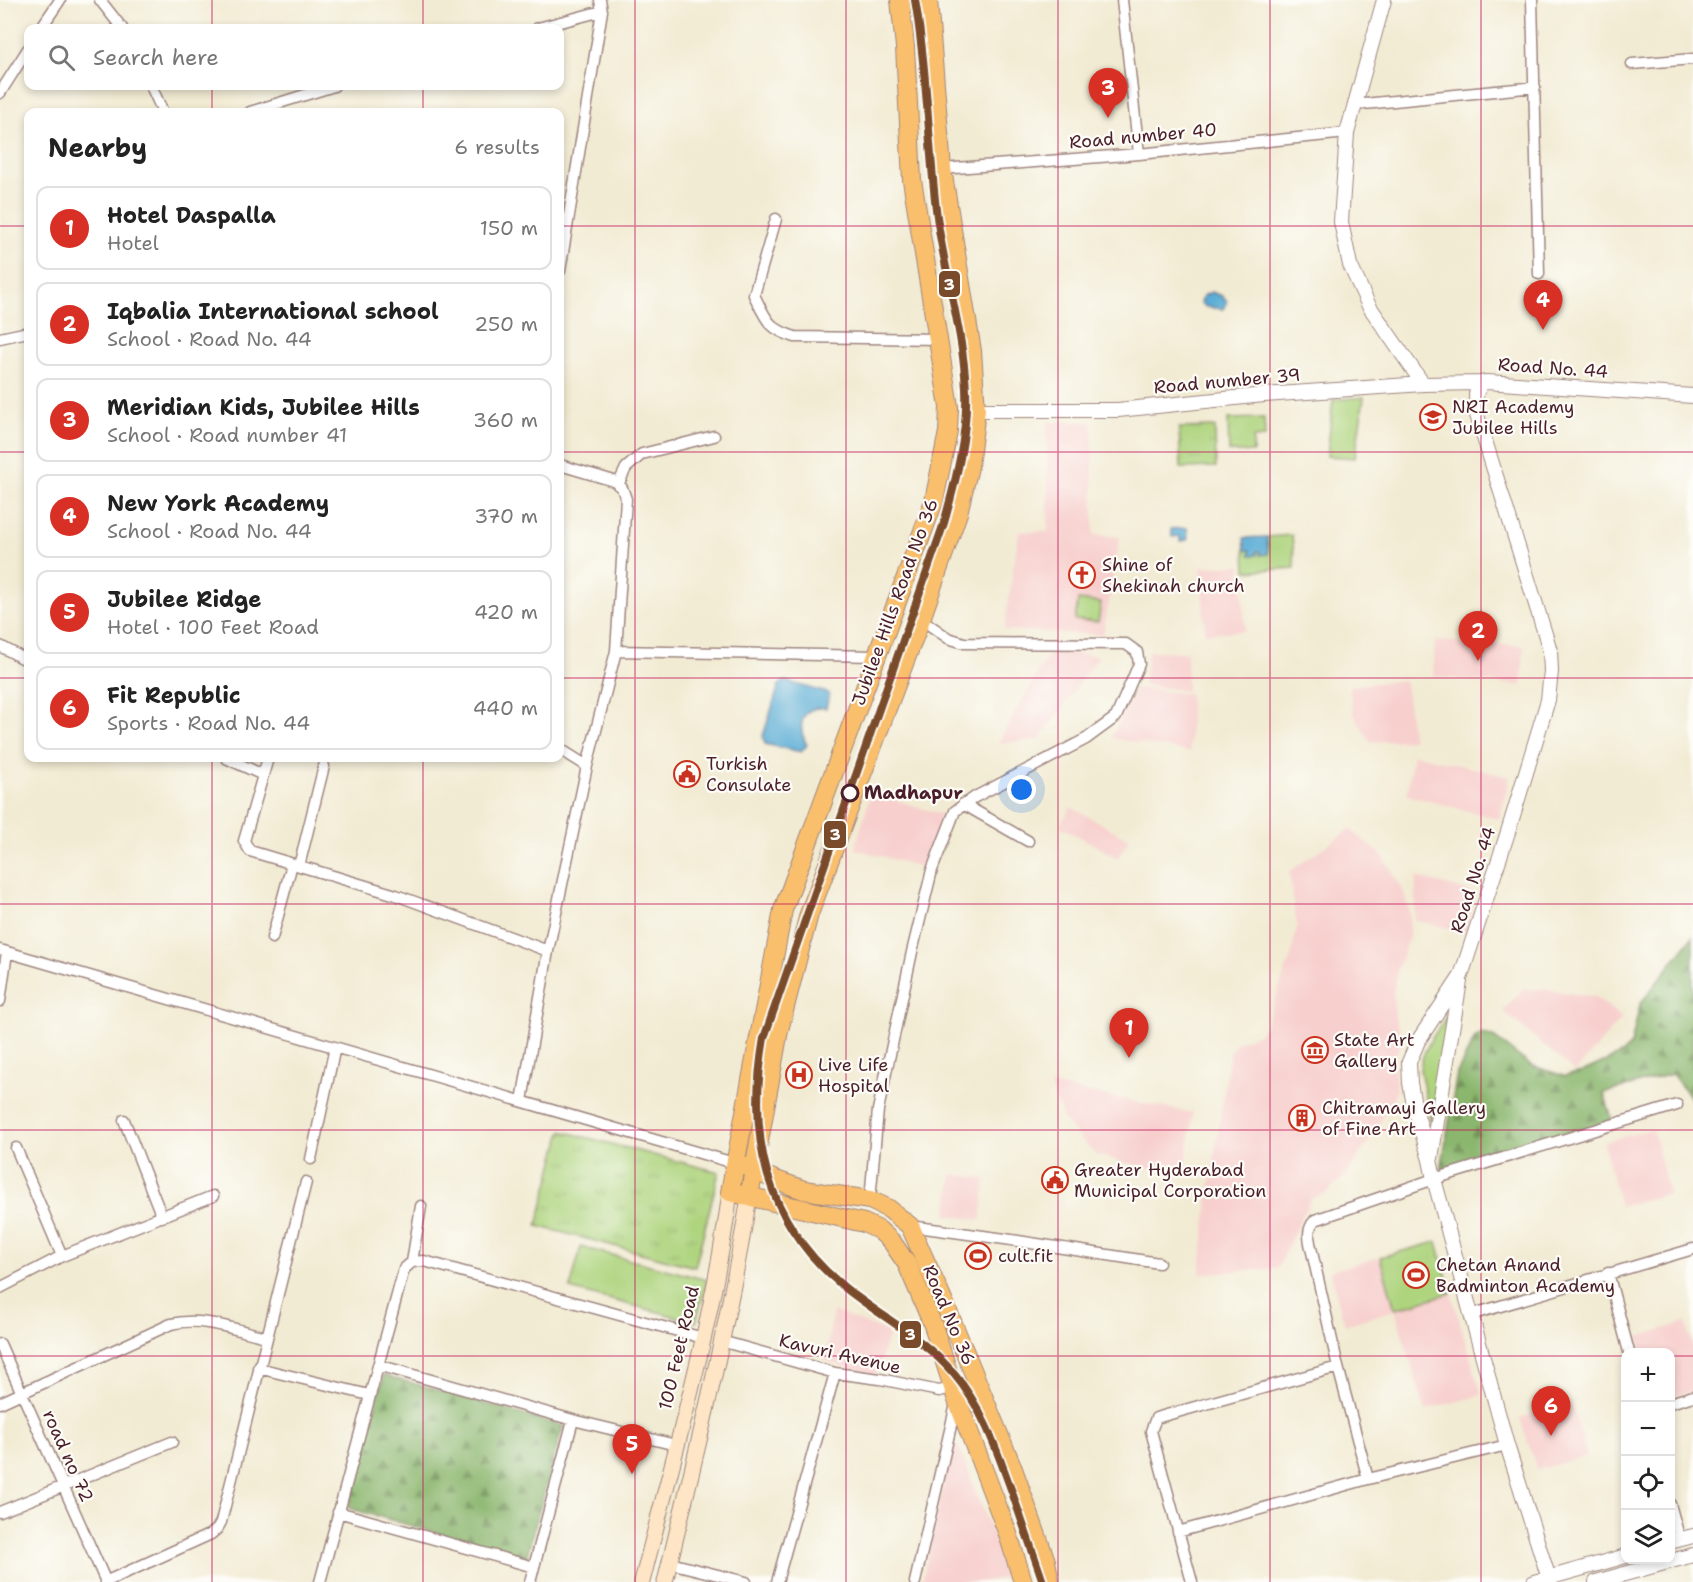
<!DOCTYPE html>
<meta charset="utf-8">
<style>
body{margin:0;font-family:"Shantell Sans",sans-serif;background:#f6f6f6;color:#222}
.controls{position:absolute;right:18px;bottom:18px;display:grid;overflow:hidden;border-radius:12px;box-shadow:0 3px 9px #0003}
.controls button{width:54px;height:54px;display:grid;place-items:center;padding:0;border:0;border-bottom:2px solid #e0e0e0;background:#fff;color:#222;font:30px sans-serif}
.you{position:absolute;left:1022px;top:790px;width:21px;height:21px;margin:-15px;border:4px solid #fff;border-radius:50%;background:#1a73e8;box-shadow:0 0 0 9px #1a73e833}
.badge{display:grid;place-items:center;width:39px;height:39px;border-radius:50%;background:#d93025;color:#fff;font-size:20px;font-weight:700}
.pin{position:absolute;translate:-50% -50px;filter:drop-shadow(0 2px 3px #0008)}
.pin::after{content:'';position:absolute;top:32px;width:21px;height:18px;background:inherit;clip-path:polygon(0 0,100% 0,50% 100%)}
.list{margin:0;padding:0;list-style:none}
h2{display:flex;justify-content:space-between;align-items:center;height:78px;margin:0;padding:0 24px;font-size:26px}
h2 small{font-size:20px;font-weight:400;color:#767676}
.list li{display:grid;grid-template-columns:39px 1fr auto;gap:18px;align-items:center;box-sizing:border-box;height:84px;margin:0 12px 12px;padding:0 12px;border:2px solid #e0e0e0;border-radius:12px}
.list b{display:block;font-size:22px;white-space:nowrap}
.list p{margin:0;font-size:20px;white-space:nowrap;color:#767676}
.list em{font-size:20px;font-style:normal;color:#767676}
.icon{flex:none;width:33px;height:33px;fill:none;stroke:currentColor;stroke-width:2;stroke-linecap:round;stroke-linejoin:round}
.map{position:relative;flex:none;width:1693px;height:1582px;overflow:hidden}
.search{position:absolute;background:#fff;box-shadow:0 3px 9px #0003;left:24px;top:24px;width:540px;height:66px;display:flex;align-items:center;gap:15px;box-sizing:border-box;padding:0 21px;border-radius:12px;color:#767676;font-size:22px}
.panel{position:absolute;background:#fff;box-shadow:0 3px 9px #0003;left:24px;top:108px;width:540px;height:654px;border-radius:12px}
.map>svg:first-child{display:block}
.built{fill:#f7d0ce}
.grass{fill:#aed47e;stroke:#7c7a54;stroke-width:1.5}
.forest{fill:url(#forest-firs);stroke:#6a6a4c;stroke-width:1.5}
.park{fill:url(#park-tufts);stroke:#7c7a54;stroke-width:1.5}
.water{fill:#5badd6;stroke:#526680;stroke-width:1.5}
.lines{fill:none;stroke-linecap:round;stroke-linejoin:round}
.minor-casing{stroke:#9e857f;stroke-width:13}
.tertiary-casing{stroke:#9e857f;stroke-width:16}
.secondary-casing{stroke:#9e857f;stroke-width:17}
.primary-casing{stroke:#9e857f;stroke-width:20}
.minor{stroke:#fff;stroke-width:10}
.tertiary{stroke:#fff;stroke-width:14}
.secondary{stroke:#fde5c5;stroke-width:15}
.primary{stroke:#f9bf6d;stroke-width:18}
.metro-1-casing{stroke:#fdfcf7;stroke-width:12}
.metro-1{stroke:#7a4b2a;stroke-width:8}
.grid{fill:none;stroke:#c2185b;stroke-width:1.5;stroke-opacity:0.55}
.stop-dot{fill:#fdfcf7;stroke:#4a1f2b;stroke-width:3}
.labels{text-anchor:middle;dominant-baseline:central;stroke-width:4.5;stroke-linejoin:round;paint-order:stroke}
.street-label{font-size:18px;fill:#4a1f2b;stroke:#fdfcf7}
.poi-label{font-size:18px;fill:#4a1f2b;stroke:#fdfcf7;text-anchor:start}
.stop-label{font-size:18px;font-weight:bold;fill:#4a1f2b;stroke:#fdfcf7;text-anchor:start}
.line-badge{stroke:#fdfcf7;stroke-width:2}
.badge-label{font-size:16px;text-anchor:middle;font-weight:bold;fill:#fff}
</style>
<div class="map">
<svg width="1693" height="1582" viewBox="0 0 1693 1582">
<defs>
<pattern id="forest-firs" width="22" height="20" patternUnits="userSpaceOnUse" patternTransform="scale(1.5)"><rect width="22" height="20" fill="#8ab66d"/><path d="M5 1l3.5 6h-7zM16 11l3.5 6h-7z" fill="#73935a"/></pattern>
<pattern id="park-tufts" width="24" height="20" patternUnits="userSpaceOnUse" patternTransform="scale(1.5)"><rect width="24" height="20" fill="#aed47e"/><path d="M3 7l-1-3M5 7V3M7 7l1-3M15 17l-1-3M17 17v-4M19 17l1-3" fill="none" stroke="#97b66d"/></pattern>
</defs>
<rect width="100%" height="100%" fill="#fdfcf7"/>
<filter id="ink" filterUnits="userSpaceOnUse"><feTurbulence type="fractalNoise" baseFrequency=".0167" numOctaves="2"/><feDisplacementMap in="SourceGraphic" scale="12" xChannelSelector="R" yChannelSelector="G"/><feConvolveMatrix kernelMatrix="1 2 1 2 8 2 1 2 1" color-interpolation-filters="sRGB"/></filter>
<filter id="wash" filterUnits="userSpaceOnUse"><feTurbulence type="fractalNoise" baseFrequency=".008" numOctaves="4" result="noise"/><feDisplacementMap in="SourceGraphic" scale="24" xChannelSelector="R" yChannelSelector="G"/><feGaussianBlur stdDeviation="1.35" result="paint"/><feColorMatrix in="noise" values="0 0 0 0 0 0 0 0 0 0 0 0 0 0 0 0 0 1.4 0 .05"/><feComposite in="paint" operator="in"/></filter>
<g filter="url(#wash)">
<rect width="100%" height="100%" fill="#f2ebd3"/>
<path class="built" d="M1047 422H1092L1094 535 1120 537 1103 635 1004 630 1019 531 1048 532Z
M1241 565 1245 631 1205 633 1201 567Z
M1435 641 1524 646 1522 686 1433 676Z
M1050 651 1099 656 1039 740 998 743Z
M1148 651 1187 652V691L1143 685Z
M1405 680 1413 740 1370 742 1353 713 1349 686Z
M1136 688 1190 694V752L1111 738Z
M1413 754 1510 777 1499 819 1407 795Z
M871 792 941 814 925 868 855 849Z
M1071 807 1129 839 1118 858 1060 826Z
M1350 829 1383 856 1404 893 1410 914 1409 936 1397 970 1393 993 1395 1016 1402 1041 1393 1061 1397 1090 1373 1135 1346 1174 1329 1191 1311 1199 1277 1268 1200 1274 1209 1193 1230 1052 1237 1042 1259 1034 1266 1024 1291 956 1297 927 1289 872Z
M1416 877 1475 893 1467 933 1415 920Z
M1523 989H1545L1596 997 1622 1018 1575 1072 1503 1011Z
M1050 1085 1193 1113 1184 1177 1096 1155 1064 1121Z
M1653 1129 1669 1194 1620 1206 1603 1142Z
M952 1174 986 1179 981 1220 947 1215Z
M1380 1257 1396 1309 1451 1293 1482 1395 1425 1410 1395 1310 1345 1325 1330 1271Z
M833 1311 889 1333 876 1376 825 1361Z
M1686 1322 1693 1347V1391L1671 1397 1670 1352H1642L1638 1337Z
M1571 1403 1587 1456 1537 1470 1520 1418Z
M958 1445 1009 1577 980 1582H922L952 1447Z"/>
<path class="grass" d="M1364 397 1355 458 1327 456 1333 400Z
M1264 418 1265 437 1253 438V452H1229L1228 419Z
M1292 535 1295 568 1246 571 1245 550H1260L1268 554 1267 537Z
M1078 600 1101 603 1098 622 1075 620Z
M1450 1012 1431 1123 1420 1070C1422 1048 1438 1030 1450 1012Z
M1437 1242 1451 1293 1395 1309 1380 1257Z
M581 1247 707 1280 696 1322 570 1289Z"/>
<path class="forest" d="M1693 936V1101L1672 1074 1604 1093 1612 1120 1441 1170 1457 1073 1476 1036 1483 1033 1495 1038 1530 1065 1564 1076 1582 1072 1621 1054 1631 1045 1640 1004Z
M384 1375 563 1426 526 1558 348 1508Z"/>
<path class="park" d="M1215 427 1216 467 1181 468 1179 428Z
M562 1131 719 1172 695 1267 537 1226Z"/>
<path class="water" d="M1211 292 1222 296 1227 302 1223 309 1206 307 1201 303 1203 296Z
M1187 528 1188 540 1180 541V536L1172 537 1171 529Z
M1267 537 1268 554 1260 555V551H1257V555H1250V550H1245L1244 538Z
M785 681 828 693 829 696 826 708C800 705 797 727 807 745L801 752 765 744 763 736 779 685Z"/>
</g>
<g filter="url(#ink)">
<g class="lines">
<defs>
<path id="minor" d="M100 0 122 28
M1122 0 1139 154
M1532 0 1539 274
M41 28 60 0
M538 28 602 11
M1632 64 1693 59
M151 86 163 112
M0 93 28 49
M1354 105 1535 87
M250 112 334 86
M942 169 1139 154 1347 133
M776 219 754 295C766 319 768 329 795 337L939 339
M560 271 602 11 600 0
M0 338 28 332
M560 465 614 481 622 488 626 499 616 651
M618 485 626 468 642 454 714 436
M0 646 28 661
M560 749 587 766
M226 758 263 775
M268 758 244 841 250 851 396 895 548 951
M963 804 1028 841
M299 866 324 766
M272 938 292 864
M0 950 734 1163
M0 1001 7 952
M522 1101 548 951 587 766 616 651 876 656
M124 1120 162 1217
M16 1148 62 1256
M311 1159 335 1047
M870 1200 878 1110 912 952 932 870 955 811 975 797 1086 739 1116 717 1139 664 1137 652 1126 644 964 643 948 638 921 619
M910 1226 1005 1239 1159 1263
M412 1262 421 1206
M1608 1273 1629 1352
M0 1288 62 1256 213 1196
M1470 1315 1693 1249
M721 1341 835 1373 880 1379 939 1391 954 1388
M0 1344 106 1582
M378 1365 573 1420 676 1445
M258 1368 369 1395
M0 1403 171 1324C201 1316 236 1330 266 1337
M1670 1403 1693 1396
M1368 1479 1338 1367 1312 1252C1309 1239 1306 1230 1315 1220L1434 1179 1677 1105
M1670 1504 1680 1540
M0 1512 172 1442
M338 1512 534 1567
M1178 1532 1368 1479 1507 1445
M670 1563 746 1582
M105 1582 211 1534 217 1529 221 1522 306 1182
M320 1582 404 1269 412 1262 424 1261 703 1338
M530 1582 573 1420
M777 1582 835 1373
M915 1582 956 1404
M1192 1582 1151 1431 1156 1418 1338 1367"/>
<path id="tertiary" d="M1384 0 1347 133 1341 222 1350 265 1369 306 1423 384
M976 410H1118L1264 395 1423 384 1481 383
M1431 1158 1460 981
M1670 1542 1693 1536
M1534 1582 1626 1556
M1550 1582 1507 1445 1434 1179 1430 1160 1414 1105 1410 1083 1409 1062 1418 1041 1461 976 1508 832 1548 700 1551 671 1550 651 1546 637 1477 415 1476 394 1481 383 1487 382 1693 396
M1596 1582 1693 1555"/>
<path id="secondary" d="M642 1582C674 1453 713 1324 730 1192
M665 1582C696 1454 728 1327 749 1197"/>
<path id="primary" d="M900 0 905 47 912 180 949 407 948 432 934 501 783 910 730 1192 864 1223 879 1230 892 1242 907 1264 933 1325 957 1400 1008 1534 1023 1582
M745 1166 773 1179 804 1190 870 1200 889 1209 910 1226 952 1321 1012 1466 1046 1561 1050 1582
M749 1197 779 1030 809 914 921 619 958 513 969 467 976 410 972 351 942 169 928 0"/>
</defs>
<use href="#minor" class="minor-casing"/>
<use href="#tertiary" class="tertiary-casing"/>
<use href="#secondary" class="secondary-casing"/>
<use href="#primary" class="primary-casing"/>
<use href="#minor" class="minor"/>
<use href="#tertiary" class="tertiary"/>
<use href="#secondary" class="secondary"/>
<use href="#primary" class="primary"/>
<defs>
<path id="metro-1" d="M915 0C927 69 928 139 936 209 943 269 963 328 966 389 968 434 956 480 944 523L764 1038C747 1136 764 1221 844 1287 881 1317 924 1338 954 1374 983 1408 997 1451 1012 1492 1022 1522 1033 1552 1043 1582"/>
</defs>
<use href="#metro-1" class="metro-1-casing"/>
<use href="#metro-1" class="metro-1"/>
</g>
</g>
<path class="grid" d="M212 0V28M423 0V28M635 0V1582M846 0V1582M1058 0V1582M1270 0V1582M1481 0V1582M212 86V112M423 86V112M0 226H28M560 226H1693M0 452H28M560 452H1693M0 678H28M560 678H1693M212 758V1582M423 758V1582M0 904H1693M0 1130H1693M0 1356H1626M1670 1356H1693"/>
<defs>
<symbol id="university-ring" viewBox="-11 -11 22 22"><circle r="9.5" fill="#fdfcf7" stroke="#c8321e" stroke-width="1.5"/><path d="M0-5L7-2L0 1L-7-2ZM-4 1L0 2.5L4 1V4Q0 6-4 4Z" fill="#c8321e"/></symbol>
<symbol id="church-ring" viewBox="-11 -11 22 22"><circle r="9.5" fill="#fdfcf7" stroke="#c8321e" stroke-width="1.5"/><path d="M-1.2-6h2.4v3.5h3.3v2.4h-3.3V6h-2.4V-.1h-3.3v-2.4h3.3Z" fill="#c8321e"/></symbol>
<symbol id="civic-ring" viewBox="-11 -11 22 22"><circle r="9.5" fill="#fdfcf7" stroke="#c8321e" stroke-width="1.5"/><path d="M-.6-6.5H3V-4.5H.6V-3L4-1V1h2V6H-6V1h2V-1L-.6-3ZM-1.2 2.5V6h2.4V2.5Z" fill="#c8321e"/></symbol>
<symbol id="museum-ring" viewBox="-11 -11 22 22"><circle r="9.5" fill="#fdfcf7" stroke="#c8321e" stroke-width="1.5"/><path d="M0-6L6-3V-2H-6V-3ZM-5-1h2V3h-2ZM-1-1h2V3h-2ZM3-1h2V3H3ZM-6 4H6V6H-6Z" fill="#c8321e"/></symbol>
<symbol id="hospital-ring" viewBox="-11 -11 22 22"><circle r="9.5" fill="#fdfcf7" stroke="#c8321e" stroke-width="1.5"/><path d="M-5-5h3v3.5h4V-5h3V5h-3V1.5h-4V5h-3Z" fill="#c8321e"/></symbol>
<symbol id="building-ring" viewBox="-11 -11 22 22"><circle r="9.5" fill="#fdfcf7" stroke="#c8321e" stroke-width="1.5"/><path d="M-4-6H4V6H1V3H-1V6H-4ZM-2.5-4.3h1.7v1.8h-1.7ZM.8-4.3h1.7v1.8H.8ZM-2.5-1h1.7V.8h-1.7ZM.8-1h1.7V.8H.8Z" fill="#c8321e"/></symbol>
<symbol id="stadium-ring" viewBox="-11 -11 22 22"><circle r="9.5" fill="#fdfcf7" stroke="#c8321e" stroke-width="1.5"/><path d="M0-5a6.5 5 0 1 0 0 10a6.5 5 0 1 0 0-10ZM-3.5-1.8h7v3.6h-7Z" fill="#c8321e"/></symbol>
</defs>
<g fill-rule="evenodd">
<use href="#university-ring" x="1418" y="402" width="30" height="30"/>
<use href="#church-ring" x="1067" y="560" width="30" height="30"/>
<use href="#civic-ring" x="672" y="759" width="30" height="30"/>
<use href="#museum-ring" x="1300" y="1035" width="30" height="30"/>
<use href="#hospital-ring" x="784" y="1060" width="30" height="30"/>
<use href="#building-ring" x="1287" y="1103" width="30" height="30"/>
<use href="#civic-ring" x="1040" y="1165" width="30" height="30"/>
<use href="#stadium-ring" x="963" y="1241" width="30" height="30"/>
<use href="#stadium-ring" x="1401" y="1260" width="30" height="30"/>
</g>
<circle class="stop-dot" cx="850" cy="793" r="8"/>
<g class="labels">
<g class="street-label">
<text transform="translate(1143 136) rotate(-5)">Road number 40</text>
<text transform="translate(1553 368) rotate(4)">Road No. 44</text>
<text transform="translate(1227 381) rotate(-5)">Road number 39</text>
<text transform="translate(895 602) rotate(-70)">Jubilee Hills Road No 36</text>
<text transform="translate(1473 880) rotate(-72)">Road No. 44</text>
<text transform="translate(949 1315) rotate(67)">Road No 36</text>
<text transform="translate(679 1348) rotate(-77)">100 Feet Road</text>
<text transform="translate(840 1354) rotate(13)">Kavuri Avenue</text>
<text transform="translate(68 1456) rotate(66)">road no 72</text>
</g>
<g class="poi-label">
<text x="1452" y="407">NRI Academy<tspan x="1452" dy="21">Jubilee Hills</tspan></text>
<text x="1102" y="565">Shine of<tspan x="1102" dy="21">Shekinah church</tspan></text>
<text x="706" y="764">Turkish<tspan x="706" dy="21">Consulate</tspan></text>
<text x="1334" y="1040">State Art<tspan x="1334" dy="21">Gallery</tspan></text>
<text x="818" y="1065">Live Life<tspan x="818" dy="21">Hospital</tspan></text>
<text x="1322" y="1108">Chitramayi Gallery<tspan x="1322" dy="21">of Fine Art</tspan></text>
<text x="1074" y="1170">Greater Hyderabad<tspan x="1074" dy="21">Municipal Corporation</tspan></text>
<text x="998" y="1256">cult.fit</text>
<text x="1436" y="1265">Chetan Anand<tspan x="1436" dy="21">Badminton Academy</tspan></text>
</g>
<g class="stop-label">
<text x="864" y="793">Madhapur</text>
</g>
</g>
<g class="line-badge">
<rect x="938" y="270" width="23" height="28" rx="6" fill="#7a4b2a"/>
<rect x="823" y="820" width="24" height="29" rx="6" fill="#7a4b2a"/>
<rect x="899" y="1320" width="23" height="29" rx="6" fill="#7a4b2a"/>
</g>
<g class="badge-label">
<text x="949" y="290">3</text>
<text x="835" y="840">3</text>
<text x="910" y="1340">3</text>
</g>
</svg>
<div class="controls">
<button>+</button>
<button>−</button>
<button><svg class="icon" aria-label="locate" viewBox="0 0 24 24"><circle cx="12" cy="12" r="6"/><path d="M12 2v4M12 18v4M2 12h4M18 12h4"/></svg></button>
<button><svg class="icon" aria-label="layers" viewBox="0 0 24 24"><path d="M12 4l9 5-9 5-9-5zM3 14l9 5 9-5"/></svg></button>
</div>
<div class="you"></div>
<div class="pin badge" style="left:1129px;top:1058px">1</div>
<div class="pin badge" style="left:1478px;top:661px">2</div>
<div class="pin badge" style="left:1108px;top:118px">3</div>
<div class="pin badge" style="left:1543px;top:330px">4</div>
<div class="pin badge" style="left:632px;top:1474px">5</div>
<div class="pin badge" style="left:1551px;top:1436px">6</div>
<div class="search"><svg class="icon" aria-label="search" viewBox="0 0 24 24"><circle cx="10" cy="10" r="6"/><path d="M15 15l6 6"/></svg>Search here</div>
<section class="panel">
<h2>Nearby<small>6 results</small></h2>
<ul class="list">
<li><span class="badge">1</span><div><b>Hotel Daspalla</b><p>Hotel</p></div><em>150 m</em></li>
<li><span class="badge">2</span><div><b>Iqbalia International school</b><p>School · Road No. 44</p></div><em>250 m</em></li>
<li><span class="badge">3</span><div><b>Meridian Kids, Jubilee Hills</b><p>School · Road number 41</p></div><em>360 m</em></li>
<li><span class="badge">4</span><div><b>New York Academy</b><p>School · Road No. 44</p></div><em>370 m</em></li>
<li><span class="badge">5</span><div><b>Jubilee Ridge</b><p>Hotel · 100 Feet Road</p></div><em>420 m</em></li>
<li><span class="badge">6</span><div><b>Fit Republic</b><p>Sports · Road No. 44</p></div><em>440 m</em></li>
</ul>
</section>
</div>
